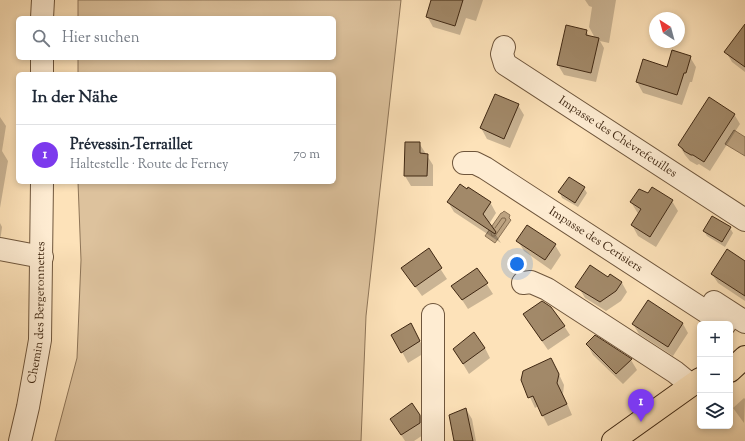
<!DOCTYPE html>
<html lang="de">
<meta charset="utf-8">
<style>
body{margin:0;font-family:"Sorts Mill Goudy",serif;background:#f6f6f7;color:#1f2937}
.controls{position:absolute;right:12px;bottom:12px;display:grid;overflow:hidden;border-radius:6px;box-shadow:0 2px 6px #0003}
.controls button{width:36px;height:36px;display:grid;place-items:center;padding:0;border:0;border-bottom:1px solid #e0e1e3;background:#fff;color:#1f2937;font:20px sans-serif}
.compass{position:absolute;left:649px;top:12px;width:36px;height:36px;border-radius:50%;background:#fff;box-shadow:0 2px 6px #0003;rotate:324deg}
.you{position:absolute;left:517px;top:264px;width:14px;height:14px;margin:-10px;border:3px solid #fff;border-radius:50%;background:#1a73e8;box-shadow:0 0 0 6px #1a73e833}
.badge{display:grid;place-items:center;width:26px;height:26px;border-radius:50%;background:#7c3aed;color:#fff;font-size:13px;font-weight:700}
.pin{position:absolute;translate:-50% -33px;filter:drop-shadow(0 1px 2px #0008)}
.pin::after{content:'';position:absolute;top:21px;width:14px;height:12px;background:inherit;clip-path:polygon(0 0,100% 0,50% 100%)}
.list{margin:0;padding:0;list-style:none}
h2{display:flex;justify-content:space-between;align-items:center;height:52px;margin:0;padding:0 16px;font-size:17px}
h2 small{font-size:13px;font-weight:400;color:#747a83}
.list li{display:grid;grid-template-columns:26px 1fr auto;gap:12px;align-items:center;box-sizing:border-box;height:60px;padding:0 16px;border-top:1px solid #e0e1e3}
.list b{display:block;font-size:15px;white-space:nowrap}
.list p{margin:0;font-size:13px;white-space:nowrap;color:#747a83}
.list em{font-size:13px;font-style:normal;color:#747a83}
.icon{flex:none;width:22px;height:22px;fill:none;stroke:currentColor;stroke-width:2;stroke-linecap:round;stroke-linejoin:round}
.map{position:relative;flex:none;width:745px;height:441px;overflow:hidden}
.search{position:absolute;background:#fff;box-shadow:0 2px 6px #0003;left:16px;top:16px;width:320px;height:44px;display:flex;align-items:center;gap:10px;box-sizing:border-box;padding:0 14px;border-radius:6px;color:#747a83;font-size:15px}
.panel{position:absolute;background:#fff;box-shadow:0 2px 6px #0003;left:16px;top:72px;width:320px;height:112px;border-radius:6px}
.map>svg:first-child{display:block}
.green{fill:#ddc29d;stroke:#8e7558}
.water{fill:#bda381;stroke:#8b7255}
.shadow{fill:#0003}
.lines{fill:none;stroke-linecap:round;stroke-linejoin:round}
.shore{stroke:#7e664a;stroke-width:1}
.building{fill:#a28969;stroke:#402813}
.minor-casing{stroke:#6f563c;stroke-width:24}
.major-casing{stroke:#402813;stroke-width:24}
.minor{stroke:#feecd2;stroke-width:22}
.major{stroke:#fde2b9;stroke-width:22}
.labels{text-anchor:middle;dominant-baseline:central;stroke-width:3.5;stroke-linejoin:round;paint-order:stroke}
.street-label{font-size:12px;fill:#402813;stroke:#feecd2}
</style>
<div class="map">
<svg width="745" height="441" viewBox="0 0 745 441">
<rect width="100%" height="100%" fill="#fde2b9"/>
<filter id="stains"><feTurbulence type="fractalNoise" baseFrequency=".005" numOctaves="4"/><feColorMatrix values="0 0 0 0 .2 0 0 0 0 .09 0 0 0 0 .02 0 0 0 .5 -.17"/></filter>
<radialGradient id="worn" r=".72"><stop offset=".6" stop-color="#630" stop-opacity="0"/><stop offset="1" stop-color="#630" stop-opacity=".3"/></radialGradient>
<path class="green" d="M78 0H401L366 316 361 441H55L77 358 81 260 78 182H334V74H78V58H334V18H78Z"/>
<path class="water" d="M734 130 745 137V156L725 144Z
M504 211 510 215 509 218 511 220 495 243 485 236 501 213H502Z"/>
<path class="shadow" d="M432 0H483L476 21 466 18 460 35 433 27 427 16Z
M585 0H616L609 43 600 41 604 48 596 82 564 75 558 65 586 31 589 36 595 38 589 27 592 7 589 6Z
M745 42V72L732 62 726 52Z
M690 57 696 67 692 82H690L682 105 643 93 637 82Z
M518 105 524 115 510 148 487 139 481 128Z
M734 114 740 124 710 171 699 164 697 165 690 161 685 155 679 145Z
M0 117 6 126 2 151 8 161 0 208Z
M419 143 433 165V186H411L405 176Z
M584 188 587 193 578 207 562 198 560 193Z
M652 188 672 201 678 211 656 247 638 236 632 225 639 214 637 212 631 202 648 194Z
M448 202H490L496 213 489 224 501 243 454 212Z
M713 217 730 228 733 233 725 247 707 236 704 231Z
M0 223 2 227 0 242Z
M518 241 555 245 561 255 551 270 524 251Z
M428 250 447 279 422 296 409 278Z
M745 262V301L718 283 712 274Z
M477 269 493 294 468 309 453 286Z
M610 275 622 283 627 292 621 301 606 311 585 298 579 288 608 278Z
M648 301 683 324 688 333 673 356 639 334 633 324Z
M530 324 564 326 570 335 548 350Z
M416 334 426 352 408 363 393 335Z
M587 344 631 360 637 370 623 384 593 355Z
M485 348 490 358 469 374 454 349Z
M557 370 564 385 563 394 572 415 548 426 538 406 535 408 522 380Z
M744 398 745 399 744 423 733 408Z
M466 409 472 419 476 441H455Z
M420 415 426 426V433L414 441H405L391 419Z"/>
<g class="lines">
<path class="shore" d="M491 233 492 236H495L506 220 505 218H502L495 228"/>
</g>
<path class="building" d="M431 0H463L455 26 426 17Z
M745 24V67L724 52Z
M566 25 587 30 586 35 599 38 591 73 557 65Z
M672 50 691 56 686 73H684L677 95 636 82 643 59 667 67Z
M495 94 519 104 504 139 480 128Z
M709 97 735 114 704 162 693 155H691L684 151 683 149 678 145Z
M405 142H420V153L428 154 427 176H404Z
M569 177 585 187 575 203 558 192Z
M460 184 467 189 468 187 491 202 483 214 496 232 495 234 447 202Z
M652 187 673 200 650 237 631 225 641 209 630 202 639 189 648 193Z
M712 216 731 227 722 242 703 231Z
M527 225 556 244 545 260 516 241Z
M429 248 442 268 415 287 401 268Z
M727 249 745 261V296L711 274Z
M590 265 608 277 610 274 622 282 616 291 600 302 575 287Z
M477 268 488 283 462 300 451 286Z
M648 300 683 323 668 347 632 324Z
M542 301 551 307 565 326 542 341 523 314Z
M411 323 420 341 401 353 391 335Z
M474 332 485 348 463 364 453 349Z
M595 335 632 359 616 374 586 344Z
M551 358 559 374 557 383 567 404 542 416 533 396 528 398 521 380 523 371Z
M412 403 420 415V423L401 435 390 419Z
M466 408 473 441H454L449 415Z"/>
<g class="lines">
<defs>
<g id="minor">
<path d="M42 18 43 0"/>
<path id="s1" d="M504 47 502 54 505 64 745 220"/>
<path d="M42 74V58"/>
<path id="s2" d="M464 163H475L485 168 725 324"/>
<path d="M0 249 42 257"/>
<path d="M523 283 531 282 547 289 675 372 691 385"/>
<path d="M714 302 745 322"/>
<path id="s3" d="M20 441 28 407 40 340 42 182"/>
<path d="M433 441V315"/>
</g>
<path id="major" d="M730 371 745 357
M613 441 700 379"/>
</defs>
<use href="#minor" class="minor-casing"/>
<use href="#major" class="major-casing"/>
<use href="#minor" class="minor"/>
<use href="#major" class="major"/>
</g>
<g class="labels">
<g class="street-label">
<text stroke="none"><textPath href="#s1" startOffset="152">Impasse des Chèvrefeuilles</textPath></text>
<text stroke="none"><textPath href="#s2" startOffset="154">Impasse des Cerisiers</textPath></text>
<text stroke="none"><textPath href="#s3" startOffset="130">Chemin des Bergeronnettes</textPath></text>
</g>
</g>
<rect width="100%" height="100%" filter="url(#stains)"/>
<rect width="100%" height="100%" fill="url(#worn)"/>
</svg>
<div class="controls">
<button>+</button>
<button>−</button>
<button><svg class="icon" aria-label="layers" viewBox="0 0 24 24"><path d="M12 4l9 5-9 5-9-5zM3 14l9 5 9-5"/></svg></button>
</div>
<svg class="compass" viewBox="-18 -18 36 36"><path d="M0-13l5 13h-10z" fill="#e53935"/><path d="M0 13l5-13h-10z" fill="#747a83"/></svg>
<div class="you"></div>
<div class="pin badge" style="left:641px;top:422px">1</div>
<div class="search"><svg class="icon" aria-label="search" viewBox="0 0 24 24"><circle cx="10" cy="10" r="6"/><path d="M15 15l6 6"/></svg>Hier suchen</div>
<section class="panel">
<h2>In der Nähe<small></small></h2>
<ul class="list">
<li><span class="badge">1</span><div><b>Prévessin-Terraillet</b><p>Haltestelle · Route de Ferney</p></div><em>70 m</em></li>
</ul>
</section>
</div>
